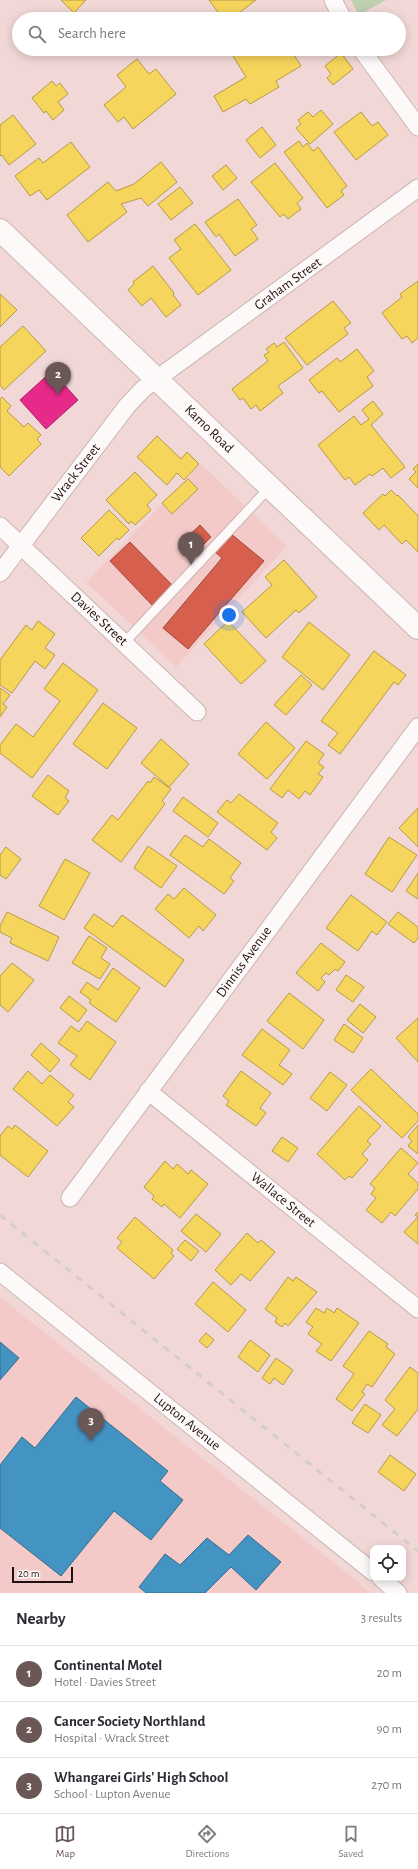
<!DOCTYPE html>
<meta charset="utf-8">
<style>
body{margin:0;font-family:"Alegreya Sans",sans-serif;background:#f2f2f3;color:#2b2b33}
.controls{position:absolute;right:12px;bottom:12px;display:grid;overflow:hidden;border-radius:8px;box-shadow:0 2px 10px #0003}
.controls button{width:36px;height:36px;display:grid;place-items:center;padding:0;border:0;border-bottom:1px solid #e1e1e2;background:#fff;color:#2b2b33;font:20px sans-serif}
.scale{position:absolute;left:12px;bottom:10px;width:61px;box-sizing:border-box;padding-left:4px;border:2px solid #211111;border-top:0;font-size:11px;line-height:14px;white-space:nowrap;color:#211111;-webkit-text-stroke:3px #fffafa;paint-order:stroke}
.you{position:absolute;left:229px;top:615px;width:14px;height:14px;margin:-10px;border:3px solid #fff;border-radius:50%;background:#1a73e8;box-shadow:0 0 0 6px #1a73e833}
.badge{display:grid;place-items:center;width:26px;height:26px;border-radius:50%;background:#6a5756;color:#fff;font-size:13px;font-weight:700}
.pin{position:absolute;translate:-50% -33px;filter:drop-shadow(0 1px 2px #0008)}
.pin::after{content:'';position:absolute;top:21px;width:14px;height:12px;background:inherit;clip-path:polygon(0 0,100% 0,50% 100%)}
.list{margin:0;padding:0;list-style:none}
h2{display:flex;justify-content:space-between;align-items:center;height:52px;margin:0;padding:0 16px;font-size:17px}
h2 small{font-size:13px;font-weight:400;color:#7c7c81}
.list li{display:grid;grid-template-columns:26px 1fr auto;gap:12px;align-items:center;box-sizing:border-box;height:56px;padding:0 16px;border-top:1px solid #e1e1e2}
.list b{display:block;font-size:15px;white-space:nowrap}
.list p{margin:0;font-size:13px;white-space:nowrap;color:#7c7c81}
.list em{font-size:13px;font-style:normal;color:#7c7c81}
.icon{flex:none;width:22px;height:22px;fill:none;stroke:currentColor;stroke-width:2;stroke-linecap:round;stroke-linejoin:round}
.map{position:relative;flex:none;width:418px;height:1593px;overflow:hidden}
.search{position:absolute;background:#fff;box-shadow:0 2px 10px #0003;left:12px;right:12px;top:12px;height:44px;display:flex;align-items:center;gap:10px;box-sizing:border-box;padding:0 14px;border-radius:22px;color:#7c7c81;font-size:15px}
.sheet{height:220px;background:#fff}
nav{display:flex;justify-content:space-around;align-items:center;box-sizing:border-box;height:56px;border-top:1px solid #e1e1e2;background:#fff;font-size:11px;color:#7c7c81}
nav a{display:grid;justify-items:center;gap:2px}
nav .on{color:#6a5756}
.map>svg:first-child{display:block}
.built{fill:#f4cac8}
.green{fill:#bfcfaf}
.homes{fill:#f6d55c;stroke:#b69a46}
.shops{fill:#d6604d;stroke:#a0483b}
.schools{fill:#4393c3;stroke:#396c8e}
.health{fill:#e7298a;stroke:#ac2266}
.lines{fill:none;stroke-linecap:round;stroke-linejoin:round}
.lane-casing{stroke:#c9b6b4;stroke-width:11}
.street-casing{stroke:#c9b6b4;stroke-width:19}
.secondary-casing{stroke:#c9b6b4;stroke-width:24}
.lane{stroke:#fdf9f9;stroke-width:9}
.street{stroke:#fdf9f9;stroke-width:17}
.secondary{stroke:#fdf9f9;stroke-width:22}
.rail{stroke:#d4cdcc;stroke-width:3;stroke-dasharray:7 7;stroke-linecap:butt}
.labels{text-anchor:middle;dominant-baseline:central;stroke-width:4;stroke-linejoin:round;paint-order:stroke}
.street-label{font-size:14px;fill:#211111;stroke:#fffafa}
</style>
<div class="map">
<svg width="418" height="1593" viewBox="0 0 418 1593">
<rect width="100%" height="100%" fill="#f1d8d6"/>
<path class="built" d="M201 464 287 546 176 667 86 582Z
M0 1297 363 1586 371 1593H0Z"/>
<path class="green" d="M351 0H386L359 15Z"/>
<path class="homes" d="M61 0H86L74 13Z
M209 0H256L235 16 233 13 225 19H223Z
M234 49H286L289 53 292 52 301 66 276 81 279 87 250 104 246 99 223 112 214 96 246 77 230 51Z
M341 53 353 69 333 85 327 78 331 74 325 66Z
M137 59 149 74 156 69 176 94 133 129 124 117 118 122 104 105 126 87 117 75Z
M52 81 56 86 60 83 68 94 58 102 64 110 53 120 46 111 44 113 32 98Z
M321 110 333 124 310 144 296 128 301 124 298 120 308 112 313 117Z
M361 112 372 126 378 122 388 135 356 160 334 132Z
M13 115 36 144 9 165 2 155 0 156V125Z
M262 127 276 145 260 158 246 140Z
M299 141 303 147 307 143 313 151 318 147 347 186 341 191 344 195 327 208 284 152Z
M71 142 90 167 47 200 39 190 30 196 15 176 39 158 43 163Z
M161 162 177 182 148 206 141 198 121 204 127 212 88 242 67 215 108 182 116 191 134 184Z
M275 163 303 198 297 203 301 209 288 219 284 214 280 217 251 182Z
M226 165 237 178 223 190 212 176Z
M180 187 193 203 171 220 158 204Z
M238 199 257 225 251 229 258 239 235 256 219 234 216 237 205 222Z
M195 224 231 270 198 295 169 258 181 249 174 240Z
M153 266 174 293 173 295 181 305 166 317 151 298 142 306 128 290 134 284 133 282Z
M418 281V338L412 343 407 336 402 339 382 313 402 297 400 294Z
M0 294 17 310 0 327Z
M333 301 351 323 344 328 348 334 307 365 285 338Z
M23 326 46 351 4 390 0 385V347Z
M284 342 303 368 278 386 283 393 260 411 256 405 251 409 243 398 240 400 232 389 268 361 264 355 269 352 266 349 274 343 277 347Z
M357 349 374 371 367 377 373 386 339 412 322 391 319 393 309 380 337 358 340 362Z
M2 397 11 406 7 411 24 427 28 423 41 435 37 439 41 444 9 476 0 467V399Z
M373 401 383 414 371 425 405 467 391 478 383 468 372 476 370 474 355 485 349 477 345 480 318 445 354 416 361 425 369 419 362 410Z
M157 436 181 459 187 452 199 464 184 480 177 473 167 485 137 457Z
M418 464V488L409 479 416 472 413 469Z
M135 472 157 495 147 505 151 510 135 525 131 521 129 524 106 500Z
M188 479 198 489 172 514 162 503Z
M391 490 397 496 398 495 418 516V552L406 540 402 544 384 525 379 530 363 513 383 494 385 496Z
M109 510 129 530 119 540 117 538 99 556 81 538Z
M284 560 317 597 299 613 296 610 266 638 242 612 272 585 265 577Z
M38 621 55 634 45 648 55 655 45 669 35 661 12 693 0 685V660L26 625 32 630Z
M228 621 266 661 241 684 204 644Z
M309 622 350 655 323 690 282 657Z
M374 651 406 675 398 685 394 682 340 754 328 745 338 733 321 721Z
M63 663 98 690 32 778 0 753V745L16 724 33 737 60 701 44 689Z
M301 675 312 685 286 715 274 705Z
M0 688 10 695 3 704 7 707 0 717Z
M103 703 137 728 107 769 73 744Z
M266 722 295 748 267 779 238 754Z
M161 739 189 764 169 787 141 763Z
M306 741 324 754 318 763 324 767 318 774 323 777 310 795 305 791 299 799 288 790 282 798 270 789Z
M48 775 69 791 65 798 69 801 58 815 32 796Z
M154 777 171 789 162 801 165 804 121 862 92 840 112 815 118 820 148 781 150 783Z
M239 794 278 823 271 832 277 838 267 850 217 812 227 800 231 803Z
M183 797 218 823 208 837 173 811Z
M418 808V847L399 828Z
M185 835 203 847 209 839 241 863 230 878 234 881 224 894 170 855Z
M389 837 417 855 392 892 365 874Z
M148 846 177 866 161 888 134 868Z
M6 847 21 859 6 879 0 875V855Z
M65 859 90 873 64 920 39 906Z
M418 873V899L406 891Z
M184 888 216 915 203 931 199 926 189 938 155 909 168 894 174 899Z
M351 895 387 922 377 935 372 931 358 951 326 928Z
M7 912 59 937 48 961 10 943 12 938 0 932V926Z
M398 912 418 927V938L414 943 388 924Z
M94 914 113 927 122 915 184 960 165 987 84 928Z
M89 936 107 948 101 958 110 964 100 979 72 963Z
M321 943 345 962 338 971 335 969 329 975 326 973 321 978 325 982 318 991 296 973Z
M12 963 34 980 8 1012 0 1005V976Z
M113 968 140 988 116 1022 89 1003 91 1000 80 992 87 982 98 990Z
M346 975 364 987 353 1002 336 990Z
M289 993 324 1020 303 1049 267 1021Z
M69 996 87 1010 78 1022 60 1008Z
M360 1004 376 1017 363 1033 347 1020Z
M418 1018V1062L396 1038Z
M87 1021 116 1042 90 1080 70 1065 77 1056 58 1043 71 1026 79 1032Z
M344 1024 363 1038 353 1053 334 1040Z
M262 1029 290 1050 279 1065 292 1074 283 1085 242 1055Z
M41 1043 60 1060 50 1072 31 1055Z
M371 1069 418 1114V1121L402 1138 351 1090Z
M28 1071 42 1084 50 1075 74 1095 68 1102 74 1107 57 1126 13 1089Z
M241 1071 271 1093 260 1108 266 1113 256 1126 226 1105 229 1101 223 1096Z
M330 1072 347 1085 327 1111 310 1098Z
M359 1106 381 1126 367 1141 371 1144 362 1154 368 1160 352 1178 349 1176 345 1180 317 1154Z
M15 1125 48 1151 28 1177 0 1155V1136L8 1126 12 1129Z
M418 1125V1154L408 1146 412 1141 408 1137Z
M282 1137 298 1148 288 1162 272 1151Z
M401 1148 418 1163 408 1174 418 1183V1189L395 1216 391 1212 382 1223 366 1210 376 1198 371 1194 375 1188 370 1184Z
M165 1161 173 1169 177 1164 188 1174 191 1170 208 1184 180 1218 164 1204 162 1207 152 1199 154 1196 144 1187Z
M418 1212V1244L404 1232 418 1217 415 1215Z
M196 1214 221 1234 206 1252 181 1231Z
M135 1217 173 1250 171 1253 174 1256 154 1279 117 1248 122 1242 117 1238Z
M247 1233 258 1243 261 1240 275 1252 250 1281 241 1274 231 1285 215 1270Z
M185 1240 199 1251 191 1261 177 1249Z
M288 1277 293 1281 296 1277 317 1292 288 1326 285 1323 282 1327 275 1322 277 1318 265 1309Z
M213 1282 246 1310 228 1332 195 1304Z
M316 1308 324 1313 327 1308 334 1313 337 1308 359 1323 331 1361 316 1351 322 1344 308 1334 313 1327 306 1322Z
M369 1331 388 1344 386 1347 395 1354 372 1387 367 1384 362 1392 365 1394 352 1411 336 1399 354 1374 343 1366Z
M206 1333 214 1340 207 1348 199 1341Z
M250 1340 270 1355 258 1372 238 1357Z
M276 1358 293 1370 283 1385 274 1378 270 1384 262 1378Z
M410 1367 418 1373V1409L397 1436 382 1425 395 1409 385 1400Z
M365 1404 381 1415 368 1433 352 1423Z
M390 1455 416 1474 404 1491 378 1472Z"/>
<path class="shops" d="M200 525 211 537 193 555 181 543Z
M230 533 264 561 188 649 163 628 222 558 214 551Z
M130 542 172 585 152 605 110 561Z"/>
<path class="schools" d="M0 1342 19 1358 0 1380Z
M76 1397 168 1471 160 1481 183 1500 151 1540 114 1511 61 1576 0 1528V1465L22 1437 35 1448Z
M248 1535 281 1562 256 1590 231 1567 205 1593H146L139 1587 165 1554 180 1565 207 1538 229 1555Z"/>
<path class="health" d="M52 371 78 400 46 429 20 400Z"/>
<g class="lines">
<defs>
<path id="lane" d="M124 643 270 487"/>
<path id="street" d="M333 0 343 19
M361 49 418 127
M0 526 197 712
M0 573 127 406 143 389 418 188
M148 1091 418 1309
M70 1198 418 727
M0 1272 373 1572
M381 1578 398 1593"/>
<path id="secondary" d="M0 230 418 628"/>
</defs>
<use href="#lane" class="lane-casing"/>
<use href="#street" class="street-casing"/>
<use href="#secondary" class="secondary-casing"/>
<use href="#lane" class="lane"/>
<use href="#street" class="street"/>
<use href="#secondary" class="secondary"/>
<path class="rail" d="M0 1215 418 1551"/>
</g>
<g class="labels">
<g class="street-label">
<text transform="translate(288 284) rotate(-36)">Graham Street</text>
<text transform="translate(209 429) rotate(44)">Kamo Road</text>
<text transform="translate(76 473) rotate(-52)">Wrack Street</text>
<text transform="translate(99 619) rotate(43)">Davies Street</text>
<text transform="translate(244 962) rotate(-54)">Dinniss Avenue</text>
<text transform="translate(283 1200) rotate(39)">Wallace Street</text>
<text transform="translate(187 1422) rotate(39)">Lupton Avenue</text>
</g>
</g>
</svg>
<div class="controls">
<button><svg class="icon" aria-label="locate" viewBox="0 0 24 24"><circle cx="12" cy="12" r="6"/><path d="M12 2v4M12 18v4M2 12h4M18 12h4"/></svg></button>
</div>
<div class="scale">20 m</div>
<div class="you"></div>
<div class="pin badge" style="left:191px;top:565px">1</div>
<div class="pin badge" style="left:58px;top:395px">2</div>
<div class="pin badge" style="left:91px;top:1441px">3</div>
<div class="search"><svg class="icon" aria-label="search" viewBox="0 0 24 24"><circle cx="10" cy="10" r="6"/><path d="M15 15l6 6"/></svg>Search here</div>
</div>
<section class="sheet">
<h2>Nearby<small>3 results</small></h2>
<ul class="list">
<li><span class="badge">1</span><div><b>Continental Motel</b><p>Hotel · Davies Street</p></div><em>20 m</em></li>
<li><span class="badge">2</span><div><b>Cancer Society Northland</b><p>Hospital · Wrack Street</p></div><em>90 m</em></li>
<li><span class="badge">3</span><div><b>Whangarei Girls' High School</b><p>School · Lupton Avenue</p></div><em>270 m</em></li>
</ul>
</section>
<nav>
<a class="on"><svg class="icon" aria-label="map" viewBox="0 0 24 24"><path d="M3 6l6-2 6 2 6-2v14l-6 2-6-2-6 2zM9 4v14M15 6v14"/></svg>Map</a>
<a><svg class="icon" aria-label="directions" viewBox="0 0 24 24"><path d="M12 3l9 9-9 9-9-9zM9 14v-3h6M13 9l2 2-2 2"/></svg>Directions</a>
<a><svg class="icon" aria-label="saved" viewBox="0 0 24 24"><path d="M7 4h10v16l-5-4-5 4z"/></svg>Saved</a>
</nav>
